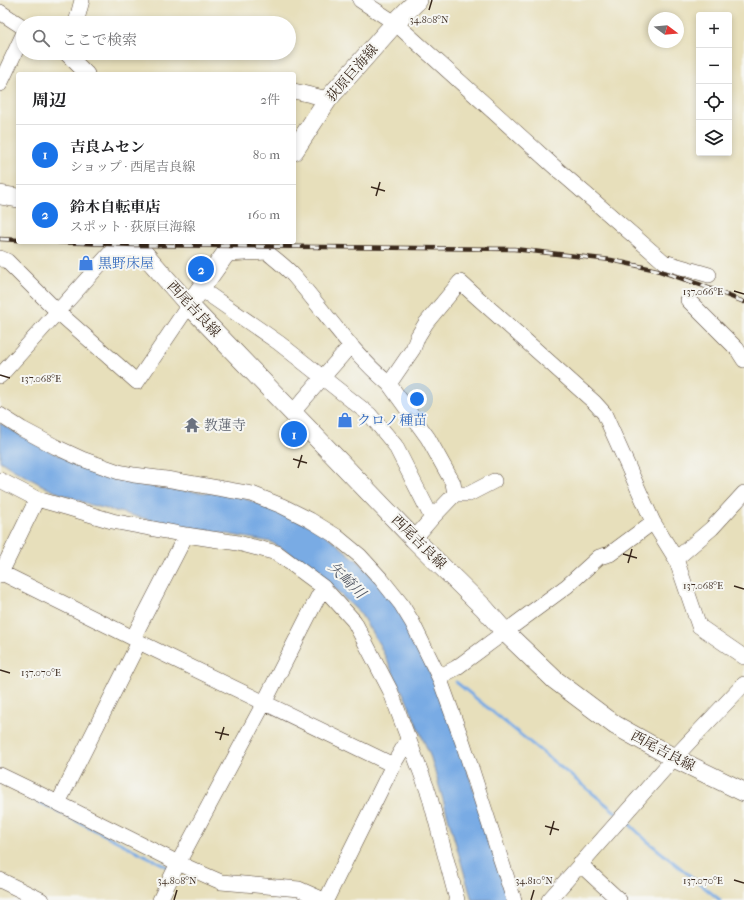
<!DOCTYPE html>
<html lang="ja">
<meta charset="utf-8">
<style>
body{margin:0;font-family:"IM FELL French Canon","Noto Serif JP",serif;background:#f6f6f6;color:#202124}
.controls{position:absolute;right:12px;top:12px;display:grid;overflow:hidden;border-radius:4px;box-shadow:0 2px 6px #0003}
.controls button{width:36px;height:36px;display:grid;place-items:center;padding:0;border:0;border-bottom:1px solid #e0e0e0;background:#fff;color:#202124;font:20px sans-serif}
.compass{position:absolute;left:648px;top:12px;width:36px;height:36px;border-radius:50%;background:#fff;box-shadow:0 2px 6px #0003;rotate:106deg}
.you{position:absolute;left:417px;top:399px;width:14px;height:14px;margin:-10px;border:3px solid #fff;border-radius:50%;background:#1a73e8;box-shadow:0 0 0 6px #1a73e833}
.badge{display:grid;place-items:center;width:26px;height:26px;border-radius:50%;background:#1a73e8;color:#fff;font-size:13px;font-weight:700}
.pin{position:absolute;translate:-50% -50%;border:2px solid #fff;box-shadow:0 1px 4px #0006}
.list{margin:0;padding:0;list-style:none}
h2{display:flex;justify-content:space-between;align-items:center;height:52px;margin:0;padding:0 16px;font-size:17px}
h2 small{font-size:13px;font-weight:400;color:#757577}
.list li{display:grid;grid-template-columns:26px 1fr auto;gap:12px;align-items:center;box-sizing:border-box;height:60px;padding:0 16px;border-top:1px solid #e0e0e0}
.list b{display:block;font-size:15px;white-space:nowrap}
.list p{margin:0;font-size:13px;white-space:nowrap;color:#757577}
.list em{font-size:13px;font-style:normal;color:#757577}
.icon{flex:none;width:22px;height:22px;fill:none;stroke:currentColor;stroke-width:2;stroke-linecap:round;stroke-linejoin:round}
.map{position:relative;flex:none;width:744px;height:900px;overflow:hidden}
.search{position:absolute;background:#fff;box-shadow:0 2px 6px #0003;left:16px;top:16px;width:280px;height:44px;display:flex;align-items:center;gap:10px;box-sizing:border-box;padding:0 14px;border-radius:22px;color:#757577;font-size:15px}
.panel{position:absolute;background:#fff;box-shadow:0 2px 6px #0003;left:16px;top:72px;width:280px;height:172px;border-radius:4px}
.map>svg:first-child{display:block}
.water{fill:#79abe4;stroke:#5a6a81}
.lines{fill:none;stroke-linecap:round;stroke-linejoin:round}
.stream{stroke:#79abe4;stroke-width:3}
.minor-casing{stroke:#554536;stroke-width:16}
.major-casing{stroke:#554536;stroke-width:20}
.minor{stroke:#fff;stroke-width:15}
.major{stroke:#fff;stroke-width:19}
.rail-casing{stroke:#3b2a1e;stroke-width:4.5}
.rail{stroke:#f6f6f2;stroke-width:3;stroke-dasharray:9;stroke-linecap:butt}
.ticks{fill:none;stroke:#3b2a1e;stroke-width:1.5}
.labels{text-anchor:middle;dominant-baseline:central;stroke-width:4;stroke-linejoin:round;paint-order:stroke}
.street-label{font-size:14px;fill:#3b2a1e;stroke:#f6f6f2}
.shop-label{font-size:14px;fill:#366cbe;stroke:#f6f6f2;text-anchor:start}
.worship-label{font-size:14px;fill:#5b616d;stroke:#f6f6f2;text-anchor:start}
.water-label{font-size:15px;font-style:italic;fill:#515763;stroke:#f6f6f2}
.ticks-label{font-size:10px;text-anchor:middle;fill:#3b2a1e;stroke:#f6f6f2;stroke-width:4;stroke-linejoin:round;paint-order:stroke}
</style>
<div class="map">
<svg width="744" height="900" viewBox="0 0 744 900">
<rect width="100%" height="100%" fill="#f6f6f2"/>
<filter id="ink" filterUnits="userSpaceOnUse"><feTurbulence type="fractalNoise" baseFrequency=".025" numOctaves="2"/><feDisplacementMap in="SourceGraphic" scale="8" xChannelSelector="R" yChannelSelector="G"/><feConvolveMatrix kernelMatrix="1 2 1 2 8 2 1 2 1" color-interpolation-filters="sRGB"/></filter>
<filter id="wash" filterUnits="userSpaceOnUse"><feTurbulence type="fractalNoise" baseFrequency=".012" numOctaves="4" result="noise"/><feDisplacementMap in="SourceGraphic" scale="16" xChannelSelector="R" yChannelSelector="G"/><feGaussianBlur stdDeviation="0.9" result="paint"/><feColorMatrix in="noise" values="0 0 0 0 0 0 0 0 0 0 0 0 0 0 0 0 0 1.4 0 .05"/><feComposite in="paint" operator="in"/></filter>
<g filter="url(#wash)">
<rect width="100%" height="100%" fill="#e7dfbb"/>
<path class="water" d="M0 423 35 444 92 471 134 484 173 490 234 495 269 507 320 530 361 564 395 602 444 701 511 900H472L431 758 406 699 379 644 360 613 325 580 293 555 271 542 155 521 91 505 51 490 14 470 0 461Z"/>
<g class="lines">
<path class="stream" d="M456 682 618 814
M25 795 170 868
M625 820 647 841 720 900"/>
</g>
</g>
<g filter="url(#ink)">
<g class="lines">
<defs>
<path id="minor" d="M360 0 395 23 558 170 664 262 709 275
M0 12 23 27
M76 23 82 0
M66 53 87 74
M0 84 23 35
M294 91 328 99
M226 254 267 252C276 260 286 267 294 276 325 312 352 353 389 384L413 349 418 336 426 323 460 282 594 402 604 413 653 522 676 559 699 626 744 657
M0 258 7 261 58 312 137 382 189 305
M201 289 279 343 370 415 395 445 432 518
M688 300 737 349 744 360
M0 376 112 251 140 249
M389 384 428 438 453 483 455 494
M293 412 323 377 351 345
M0 415 22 429 56 447 82 459 119 472 134 475 166 479 252 494 282 506 310 520 336 536 360 556 381 579 401 604 412 622 439 677 463 743 514 900
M0 480 37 499 69 508 112 521 186 535 238 543 277 553 323 587 354 621 390 690 429 794 457 900
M414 539 432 518 455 494H469L494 481
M676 559 712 528 744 493
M0 572 133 638 139 642 393 765
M0 575 37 499
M133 638 186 535
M439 677 456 668 567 586 599 557 610 554 653 522
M0 775 58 803 178 863 221 882 299 889 324 900
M58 803 139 642
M580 864 619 900
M0 880 41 900
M160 900 178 863 264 703 323 587
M326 900 393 765 409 738
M549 900 674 758 744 684"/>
<path id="major" d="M294 151 328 99 395 23 418 0
M0 195 18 198
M134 242 189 305 414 539 484 608 505 632 555 680 615 725 674 758 744 792
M189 305 234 242"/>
</defs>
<use href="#minor" class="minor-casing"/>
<use href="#major" class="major-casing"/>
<use href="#minor" class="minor"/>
<use href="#major" class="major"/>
<defs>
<path id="rail" d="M0 239 18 240
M58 242 134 245 514 249 611 260 657 270 701 285 744 302"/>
</defs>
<use href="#rail" class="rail-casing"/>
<use href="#rail" class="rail"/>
</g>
</g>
<path class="ticks" d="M429 10 432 0M371 187 385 191M376 196 380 182M734 291 744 294M0 375 10 378M293 459 307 463M298 468 302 455M623 554 637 558M628 563 632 549M734 586 744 589M0 670 10 673M215 732 229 735M220 740 224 727M545 826 559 830M550 835 554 821M734 880 744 883M174 900 177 890M531 900 534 890"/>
<defs>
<symbol id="shop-bare" viewBox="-9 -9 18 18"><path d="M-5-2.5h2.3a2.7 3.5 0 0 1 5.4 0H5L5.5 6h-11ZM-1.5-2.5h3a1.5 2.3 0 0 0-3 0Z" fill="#3f7fe0" stroke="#f6f6f2" stroke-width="2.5" paint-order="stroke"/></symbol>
<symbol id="temple-bare" viewBox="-9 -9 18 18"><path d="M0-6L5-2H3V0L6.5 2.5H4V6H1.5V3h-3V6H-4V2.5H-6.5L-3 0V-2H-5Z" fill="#6b7280" stroke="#f6f6f2" stroke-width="2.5" paint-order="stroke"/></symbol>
</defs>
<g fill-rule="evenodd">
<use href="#shop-bare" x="75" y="252" width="22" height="22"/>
<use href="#shop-bare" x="334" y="409" width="22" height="22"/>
<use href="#temple-bare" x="181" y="414" width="22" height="22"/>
</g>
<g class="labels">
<g class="street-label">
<text transform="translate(352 73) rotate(-49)">荻原巨海線</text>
<text transform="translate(194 309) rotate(47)">西尾吉良線</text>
<text transform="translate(419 542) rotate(45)">西尾吉良線</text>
<text transform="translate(663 751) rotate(28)">西尾吉良線</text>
</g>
<g class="shop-label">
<text x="98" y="263">黒野床屋</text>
<text x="357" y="420">クロノ種苗</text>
</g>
<g class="worship-label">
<text x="204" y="425">教蓮寺</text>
</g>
<g class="water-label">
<text transform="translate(347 580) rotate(45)">矢崎川</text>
</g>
</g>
<g class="ticks-label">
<text x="429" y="23">34.808°N</text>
<text x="703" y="295">137.066°E</text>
<text x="41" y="382">137.068°E</text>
<text x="703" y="589">137.068°E</text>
<text x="41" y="676">137.070°E</text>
<text x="177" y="884">34.808°N</text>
<text x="534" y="884">34.810°N</text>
<text x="703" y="884">137.070°E</text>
</g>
</svg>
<div class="controls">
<button>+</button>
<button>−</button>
<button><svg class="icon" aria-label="locate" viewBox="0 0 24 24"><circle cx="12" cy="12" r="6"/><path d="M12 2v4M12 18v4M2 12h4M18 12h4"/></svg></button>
<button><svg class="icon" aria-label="layers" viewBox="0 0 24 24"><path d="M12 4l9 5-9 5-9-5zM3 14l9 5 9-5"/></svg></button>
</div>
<svg class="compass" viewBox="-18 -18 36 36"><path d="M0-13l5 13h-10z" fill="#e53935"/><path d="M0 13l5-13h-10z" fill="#757577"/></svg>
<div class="you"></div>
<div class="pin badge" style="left:294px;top:434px">1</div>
<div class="pin badge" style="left:201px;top:269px">2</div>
<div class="search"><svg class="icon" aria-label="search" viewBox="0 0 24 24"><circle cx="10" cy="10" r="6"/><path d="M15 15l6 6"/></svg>ここで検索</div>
<section class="panel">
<h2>周辺<small>2件</small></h2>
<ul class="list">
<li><span class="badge">1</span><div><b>吉良ムセン</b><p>ショップ · 西尾吉良線</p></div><em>80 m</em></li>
<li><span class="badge">2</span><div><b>鈴木自転車店</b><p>スポット · 荻原巨海線</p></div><em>160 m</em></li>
</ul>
</section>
</div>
